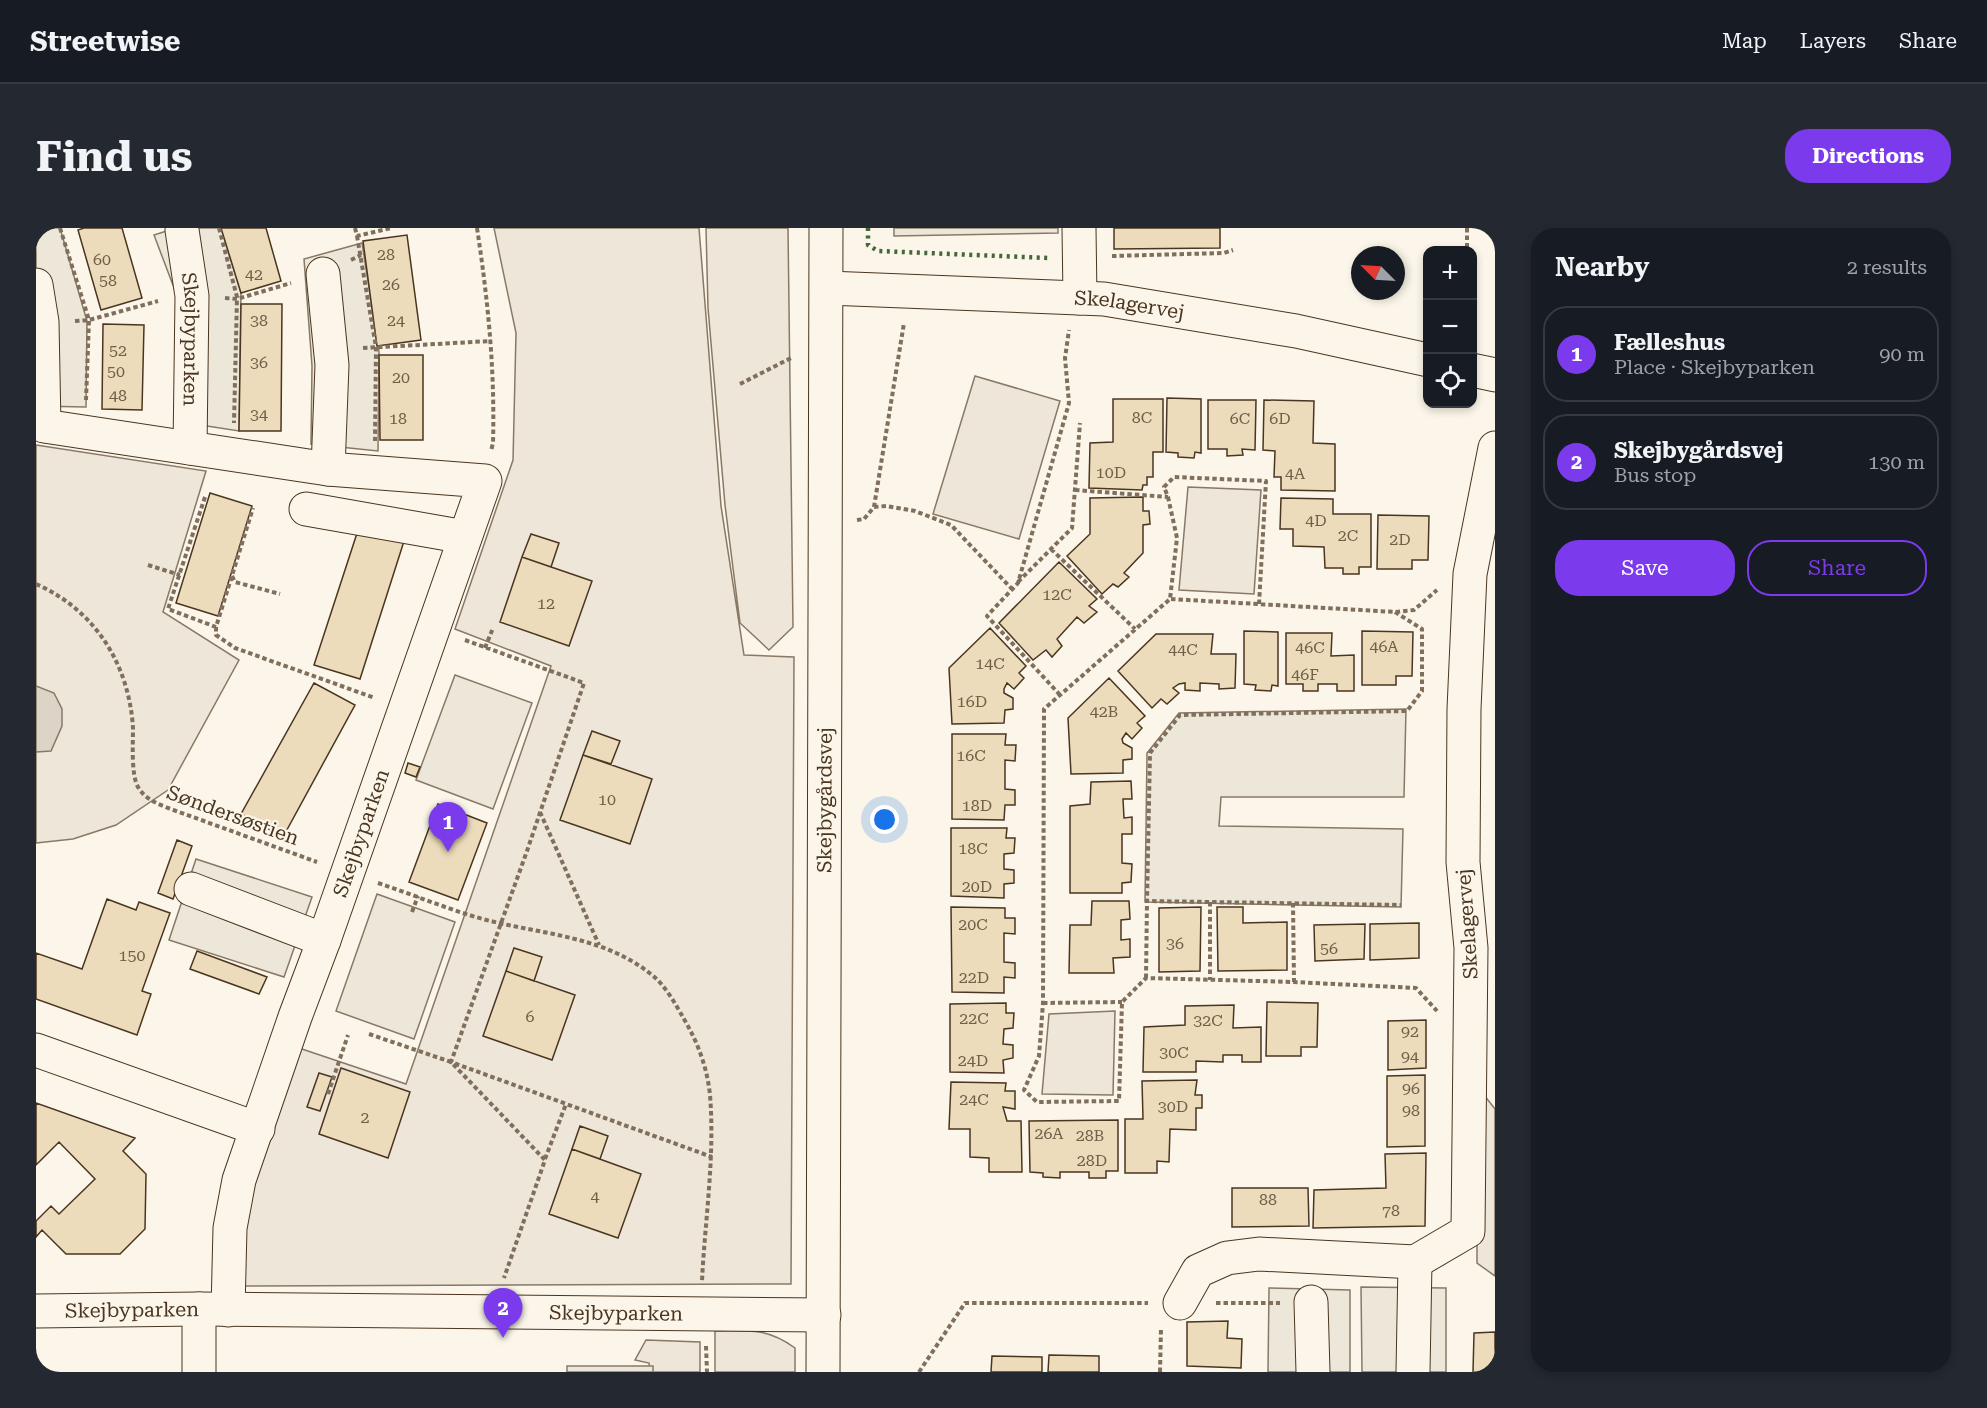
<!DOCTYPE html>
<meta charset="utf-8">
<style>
body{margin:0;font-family:"Roboto Serif",serif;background:#242831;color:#f1f3f6}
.controls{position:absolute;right:18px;top:18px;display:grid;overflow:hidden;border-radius:12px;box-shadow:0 3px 9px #0003}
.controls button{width:54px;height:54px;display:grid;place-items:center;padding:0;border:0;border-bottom:2px solid #363941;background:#171b24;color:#f1f3f6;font:30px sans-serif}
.compass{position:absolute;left:1315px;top:18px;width:54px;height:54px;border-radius:50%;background:#171b24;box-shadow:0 3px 9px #0003;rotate:294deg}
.you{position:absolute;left:849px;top:592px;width:21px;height:21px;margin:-15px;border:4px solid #fff;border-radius:50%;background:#1a73e8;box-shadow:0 0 0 9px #1a73e833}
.badge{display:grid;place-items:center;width:39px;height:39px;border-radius:50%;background:#7c3aed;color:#fff;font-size:20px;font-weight:700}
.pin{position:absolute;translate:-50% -50px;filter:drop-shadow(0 2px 3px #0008)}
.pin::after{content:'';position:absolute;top:32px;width:21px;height:18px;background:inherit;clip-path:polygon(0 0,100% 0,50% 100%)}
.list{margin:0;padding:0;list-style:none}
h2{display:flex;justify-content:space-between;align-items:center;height:78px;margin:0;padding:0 24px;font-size:26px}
h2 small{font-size:20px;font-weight:400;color:#9ea1a6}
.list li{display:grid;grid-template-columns:39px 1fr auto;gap:18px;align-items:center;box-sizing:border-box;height:96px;margin:0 12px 12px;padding:0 12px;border:2px solid #363941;border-radius:24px}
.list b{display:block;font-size:22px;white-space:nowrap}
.list p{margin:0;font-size:20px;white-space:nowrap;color:#9ea1a6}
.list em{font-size:20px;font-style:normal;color:#9ea1a6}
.actions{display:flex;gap:12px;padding:18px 24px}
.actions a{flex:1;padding:14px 0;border:2px solid #7c3aed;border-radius:24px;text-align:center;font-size:21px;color:#7c3aed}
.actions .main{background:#7c3aed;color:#fff}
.icon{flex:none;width:33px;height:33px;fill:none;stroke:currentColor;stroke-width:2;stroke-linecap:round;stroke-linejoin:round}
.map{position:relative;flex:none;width:1459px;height:1144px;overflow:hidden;border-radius:24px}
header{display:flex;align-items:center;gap:36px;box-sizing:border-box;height:84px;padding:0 30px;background:#171b24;border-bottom:2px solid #363941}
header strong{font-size:28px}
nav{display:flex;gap:33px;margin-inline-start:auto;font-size:21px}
.intro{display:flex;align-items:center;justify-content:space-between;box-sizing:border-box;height:144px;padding:0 36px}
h1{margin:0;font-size:42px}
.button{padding:15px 27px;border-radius:24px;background:#7c3aed;color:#fff;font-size:21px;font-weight:700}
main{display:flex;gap:36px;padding:0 36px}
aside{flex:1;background:#171b24;border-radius:24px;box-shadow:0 3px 9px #0003}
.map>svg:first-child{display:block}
.green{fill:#ede6d9;stroke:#887966;stroke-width:1.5}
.parking{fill:#ede7d9;stroke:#887966;stroke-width:1.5}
.water{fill:#dcd4c6;stroke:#887966;stroke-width:1.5}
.building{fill:#ecdcbc;stroke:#4a3520;stroke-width:1.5}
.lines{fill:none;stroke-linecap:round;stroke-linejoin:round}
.minor-casing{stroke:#4a3520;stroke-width:35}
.path{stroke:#7f6f5c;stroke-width:4;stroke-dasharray:4.5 3;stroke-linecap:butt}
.minor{stroke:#fbf6e9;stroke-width:33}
.hedge{stroke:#436837;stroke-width:4.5;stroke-dasharray:3 4.5;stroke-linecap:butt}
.labels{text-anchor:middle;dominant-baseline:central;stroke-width:4.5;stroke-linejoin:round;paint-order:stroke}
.number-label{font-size:16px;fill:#725f47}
.street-label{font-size:20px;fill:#4a3520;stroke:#fbf6e9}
</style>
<header>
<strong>Streetwise</strong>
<nav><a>Map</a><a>Layers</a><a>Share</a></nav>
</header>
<div class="intro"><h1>Find us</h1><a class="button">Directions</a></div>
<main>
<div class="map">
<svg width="1459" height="1144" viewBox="0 0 1459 1144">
<rect width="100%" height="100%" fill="#fbf6e9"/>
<path class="green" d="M458 0H663L685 278 708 427 758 429 755 1056 202 1058 203 1006 257 818 370 856 515 438 419 401 477 232 480 105Z
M670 0H752L757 399 733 422 704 395 689 277 672 80Z
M939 148 1024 173 983 311 897 286Z
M0 217 170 243 127 384 203 432 132 562 80 597 37 611 0 615Z
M1152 259 1225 262 1218 366 1143 362Z
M1079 783 1077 867 1006 866 1013 786Z
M1441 858 1459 881V1048L1441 1035Z
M679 1103C713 1103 730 1099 759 1120V1144H679Z
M610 1112 664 1114V1144H614L613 1135 599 1132Z"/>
<path class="parking" d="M12 0H24L51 93 50 179 0 178V4Z
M140 0H185L205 65 203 203 145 194 143 73 118 7Z
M858 0H1022V5L858 8Z
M326 15 343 124 342 223 275 216 276 138 268 31Z
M419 447 496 475 457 581 380 552Z
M1370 481 1368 569H1185L1183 598 1367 601 1365 679 1109 674 1111 525 1143 485Z
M160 631 276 669 248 749 133 712Z
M341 666 419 694 378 811 300 783Z
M1325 1059 1410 1060V1144H1326Z
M1233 1060 1314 1062V1144H1232Z
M531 1138H617V1144H531Z"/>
<path class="water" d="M0 458 18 465 26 481V498L15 523 0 524Z"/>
<path class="building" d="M48 0H86L106 70 65 82 42 2Z
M185 0H230L245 53 205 65Z
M1078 0H1184V20L1078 21Z
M371 7 385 112 341 118 327 13Z
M205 76H246L245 203H203Z
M67 96 108 97 106 182 66 181Z
M343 127H387V212H344Z
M1131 170 1165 171V225L1159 224 1158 230 1142 229V225L1130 224Z
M1077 171H1127V224H1117V249H1111V257H1107L1106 262 1053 260 1054 215 1077 214Z
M1172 172H1220L1219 222 1206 221 1207 227 1191 228V221H1172Z
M1228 172 1278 173 1277 215 1299 216V263L1245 262V249H1238L1239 223 1227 222Z
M174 265 216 278 182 388 140 375Z
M1107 269V283H1113L1114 296 1107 297V325L1088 345 1093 349 1082 359 1077 356 1066 366 1031 328 1054 306V270Z
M1245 270 1297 271V286H1335V339H1323V346H1307V340H1289L1288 319 1257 318V301H1244Z
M1342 287 1393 288 1392 332H1376V341H1341Z
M324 296 369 310 324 451 278 437Z
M495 306 523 315 515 339 486 329Z
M486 329 556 353 533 418 464 394Z
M1023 334 1061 371 1053 378 1061 384 1048 395 1041 389 1021 411 1026 418 1016 429 1010 422 997 432 963 395Z
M954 400 990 438 983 445 988 450 978 461 971 455 968 461V465L977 470V481L969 482 968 495 916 496 913 440Z
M1208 403 1242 404V458L1236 457 1235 463 1219 462 1220 457 1208 456Z
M1326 403 1377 404 1376 448H1360V457H1326Z
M1250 405H1296L1295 428 1318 427V463H1301V456H1282V463H1267V456H1250Z
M1120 406H1177L1175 426H1200L1199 460 1183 461V456L1164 455V463L1149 462V455L1143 456 1137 460 1143 465 1131 476 1125 471 1116 480 1082 443Z
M1073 450 1109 488 1101 495 1106 500 1096 511 1090 505 1086 511 1087 515 1096 520V531L1087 532V545L1035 546 1032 490Z
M278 455 319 477 247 609 205 586Z
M556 503 584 513 575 536 547 527Z
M916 506H970L969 517H980L979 533 969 532V561L979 562V577H969L968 592 916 591Z
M547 527 616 551 594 616 524 592Z
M372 535 384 539 380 549 369 545Z
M1095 553 1096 571H1087L1088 590 1096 589V606H1086V635L1096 636 1095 654 1086 655V665H1034V578L1054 576 1055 554Z
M402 576 451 595 422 672 373 654Z
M915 600H971L970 610H979L978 625 968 626V641L978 642V655L968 656V670L915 668Z
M141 612 156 618 137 671 122 665Z
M71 671 100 682 103 674 134 685 106 763 115 766 101 807 0 771V725L46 741Z
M1056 673H1093L1094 691 1085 692V712L1094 711V729L1077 730 1078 745H1033L1034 697H1055Z
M915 679 969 680V690H979V706L968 705V734L979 735V750L968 749V765L916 764Z
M1165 679 1164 743 1123 744V680Z
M1181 679H1207V695L1251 694V742L1182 743Z
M1383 695V730L1334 732V696Z
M1329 696 1328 731 1279 733 1278 697Z
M478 720 506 729 498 753 470 743Z
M161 723 231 749 223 766 154 741Z
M470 743 539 767 516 832 447 808Z
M1231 774 1282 775 1281 819H1265V828H1230Z
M970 775V785H978L977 800 968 801 967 816 977 817V830L967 832 968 845 914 844V776Z
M1198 777 1197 800 1225 799V834H1206V827H1187V834L1160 833V844H1107L1108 799 1149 797V778Z
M1390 792V840L1352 842V793Z
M305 840 374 864 352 930 283 906Z
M283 845 296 849 284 883 271 879Z
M1389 847V918L1351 919V848Z
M1161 852 1159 867H1166V880H1160V902L1134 901 1133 934 1121 933V945H1089V891H1107L1106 853Z
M915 854 970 855 969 863H979V881L967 879 971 893H985L986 944H953V930L934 929V901H913Z
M0 875 99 910 87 923 110 946 109 1001 84 1026H30L6 1002 0 1009V993L15 978 23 986 59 951 23 914 0 937Z
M1082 892V943H1070V950H1053V944H1024V950L1007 949V945L994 944 993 893Z
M544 898 572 908 564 931 536 921Z
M536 921 605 946 582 1010 513 986Z
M1390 925 1389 998 1277 1000 1278 962 1350 960 1349 926Z
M1196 960H1272L1273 998 1196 999Z
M1192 1093 1191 1110 1206 1111 1205 1140 1151 1138V1094Z
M1459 1104V1144H1437L1438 1105Z
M1013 1127 1063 1128V1144H1012Z
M956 1128 1006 1129V1144H955Z"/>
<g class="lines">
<defs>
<g id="minor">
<path d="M1043 0 1044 70"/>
<path id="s1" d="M146 2 156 68 154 220"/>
<path d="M287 46 296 137 292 241"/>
<path d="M0 57 6 94 8 198 292 241 449 253 288 712 259 789 203 952 194 1000 192 1082"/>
<path id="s2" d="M791 60 1068 71 1260 103 1392 132"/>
<path d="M1436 142 1459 147"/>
<path d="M270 281 429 309"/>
<path d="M155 661 288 712"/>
<path d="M0 822 222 901"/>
<path d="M1379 1034 1432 1003 1435 720 1427 634 1428 481 1434 346 1459 220"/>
<path d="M1275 1074 1277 1144"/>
<path d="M1144 1075 1162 1043 1191 1030 1223 1026 1379 1034"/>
<path d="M163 1081V1144"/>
<path id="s3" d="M0 1083 163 1081 788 1087"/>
<path id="s4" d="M787 1144 790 0"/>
<path d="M1377 1144 1379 1034"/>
</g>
</defs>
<use href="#minor" class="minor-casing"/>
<path class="path" d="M24 0 53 92 50 172
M183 0 201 69 198 195
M319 0 321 8 355 0
M441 0C452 72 459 142 457 215L455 223
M1431 0V22
M321 8 340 119 339 213
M1076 28 1188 25 1197 22
M315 32 325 27
M189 70 201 71 255 55
M39 93 53 92 122 73
M327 120 455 113
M704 156 757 129
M1039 262 1132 269
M169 269 132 381 180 399 217 280
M838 279 850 278 879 283 915 297 977 362
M821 292 828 291 838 279 868 95
M1015 321 1099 401
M112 337 144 347
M196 348 199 354 244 366
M982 354 1036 300 1044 195
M0 356C59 382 93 436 97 500 97 515 95 547 102 559 109 571 120 575 132 580L281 634
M1135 371 1359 384 1378 382 1401 362
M1223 376 1230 253 1138 249 1128 259 1132 269 1141 310 1134 371 1008 481 1007 775 1003 828 988 862 1001 874 1083 873 1086 774 1110 750 1258 754 1380 760 1401 783
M1359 384 1386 401V463L1371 483 1144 487 1114 525 1111 673 1365 677
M180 399V407L199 420 339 470
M429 412 548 455 491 623 415 834 676 929
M449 420 457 400
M1024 467 951 388 982 355 1033 175 1029 130 1033 102
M504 584 563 717
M342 655C382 668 422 686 463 695 516 707 572 711 616 747 629 757 640 777 648 791 662 815 671 839 674 867 679 930 669 991 666 1053
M1174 674V752
M1257 675 1258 754
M376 684 382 668
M1110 750 1111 673
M1007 775 1086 774
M333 806 415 834 509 932 468 1050
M292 866 312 807
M509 931 530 876
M1180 1075H1244
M670 1118 671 1144
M883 1144 929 1075H1112
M1124 1144 1125 1100"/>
<use href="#minor" class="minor"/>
<path class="hedge" d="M832 0V17L842 23 1012 30"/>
</g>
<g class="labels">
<g class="number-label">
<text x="350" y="26">28</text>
<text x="66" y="31">60</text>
<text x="218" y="46">42</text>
<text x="72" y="52">58</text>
<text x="355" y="56">26</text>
<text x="223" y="92">38</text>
<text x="360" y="92">24</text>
<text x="82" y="122">52</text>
<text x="223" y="134">36</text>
<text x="80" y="143">50</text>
<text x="365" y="149">20</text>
<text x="82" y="167">48</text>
<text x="223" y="186">34</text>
<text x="1106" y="189">8C</text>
<text x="362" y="190">18</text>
<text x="1204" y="190">6C</text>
<text x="1244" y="190">6D</text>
<text x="1075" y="244">10D</text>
<text x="1259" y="245">4A</text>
<text x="1280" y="292">4D</text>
<text x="1312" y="307">2C</text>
<text x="1364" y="311">2D</text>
<text x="1021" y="366">12C</text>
<text x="510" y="375">12</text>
<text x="1348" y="418">46A</text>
<text x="1274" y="419">46C</text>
<text x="1147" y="421">44C</text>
<text x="954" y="435">14C</text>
<text x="1269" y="446">46F</text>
<text x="936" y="473">16D</text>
<text x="1068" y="483">42B</text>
<text x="935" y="527">16C</text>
<text x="571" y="571">10</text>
<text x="941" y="577">18D</text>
<text x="937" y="620">18C</text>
<text x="941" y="658">20D</text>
<text x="937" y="696">20C</text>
<text x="1139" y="715">36</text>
<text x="1293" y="720">56</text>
<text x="96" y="727">150</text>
<text x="938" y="749">22D</text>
<text x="494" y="788">6</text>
<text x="938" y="790">22C</text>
<text x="1172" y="792">32C</text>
<text x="1374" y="803">92</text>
<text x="1138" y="824">30C</text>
<text x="1374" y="828">94</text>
<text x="937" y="832">24D</text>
<text x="1375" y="860">96</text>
<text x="938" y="871">24C</text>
<text x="1137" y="878">30D</text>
<text x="1375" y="882">98</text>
<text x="329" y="889">2</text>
<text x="1013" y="905">26A</text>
<text x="1054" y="907">28B</text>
<text x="1056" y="932">28D</text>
<text x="559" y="968">4</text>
<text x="1232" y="971">88</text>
<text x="1355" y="982">78</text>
</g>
<g class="street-label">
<text stroke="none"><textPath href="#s2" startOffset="303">Skelagervej</textPath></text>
<text stroke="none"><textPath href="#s1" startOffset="110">Skejbyparken</textPath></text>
<text stroke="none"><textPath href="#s4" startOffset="572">Skejbygårdsvej</textPath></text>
<text transform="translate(197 587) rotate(20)">Søndersøstien</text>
<text transform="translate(325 605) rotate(-71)">Skejbyparken</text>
<text transform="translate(1431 696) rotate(-94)">Skelagervej</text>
<text stroke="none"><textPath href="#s3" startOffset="96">Skejbyparken</textPath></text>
<text stroke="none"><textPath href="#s3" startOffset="580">Skejbyparken</textPath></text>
</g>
</g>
</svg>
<div class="controls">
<button>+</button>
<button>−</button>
<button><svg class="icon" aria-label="locate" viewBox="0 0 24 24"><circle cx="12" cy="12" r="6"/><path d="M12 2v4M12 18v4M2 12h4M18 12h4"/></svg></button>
</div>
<svg class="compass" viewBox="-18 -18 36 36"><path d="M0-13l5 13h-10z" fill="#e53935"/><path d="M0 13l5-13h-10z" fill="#9ea1a6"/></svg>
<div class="you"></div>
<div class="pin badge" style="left:412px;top:624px">1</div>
<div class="pin badge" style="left:467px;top:1110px">2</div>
</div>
<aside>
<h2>Nearby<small>2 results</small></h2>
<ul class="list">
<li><span class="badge">1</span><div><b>Fælleshus</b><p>Place · Skejbyparken</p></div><em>90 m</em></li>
<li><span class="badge">2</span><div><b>Skejbygårdsvej</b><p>Bus stop</p></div><em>130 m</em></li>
</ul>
<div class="actions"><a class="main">Save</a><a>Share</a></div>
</aside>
</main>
